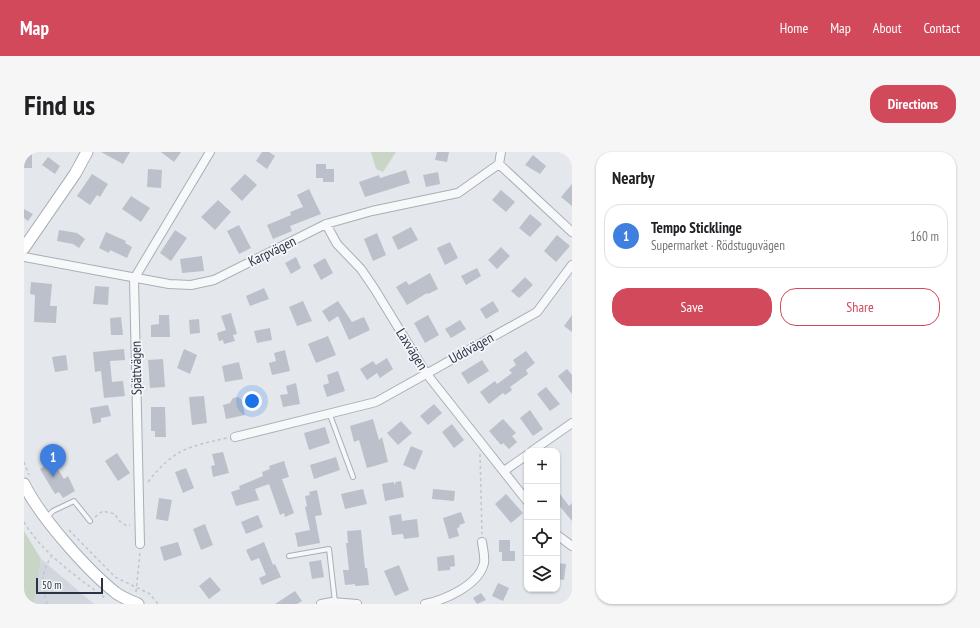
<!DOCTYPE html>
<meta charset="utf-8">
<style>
body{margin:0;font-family:"PT Sans Narrow",sans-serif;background:#f6f6f6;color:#202124}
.controls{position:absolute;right:12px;bottom:12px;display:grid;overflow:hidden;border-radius:8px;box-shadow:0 1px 3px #0004}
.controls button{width:36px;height:36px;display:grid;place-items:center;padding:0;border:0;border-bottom:1px solid #e0e0e0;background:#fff;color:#202124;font:20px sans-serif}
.scale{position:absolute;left:12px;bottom:10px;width:67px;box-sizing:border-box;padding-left:4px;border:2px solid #2b3445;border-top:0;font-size:11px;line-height:14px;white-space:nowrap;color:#2b3445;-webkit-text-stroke:3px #f4f6f9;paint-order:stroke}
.you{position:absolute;left:228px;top:249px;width:14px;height:14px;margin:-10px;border:3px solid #fff;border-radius:50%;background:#1a73e8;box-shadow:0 0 0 6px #1a73e833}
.badge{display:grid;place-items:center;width:26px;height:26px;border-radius:50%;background:#d1495b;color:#fff;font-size:13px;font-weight:700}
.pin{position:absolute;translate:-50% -33px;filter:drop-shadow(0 1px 2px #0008)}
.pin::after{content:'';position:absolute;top:21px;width:14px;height:12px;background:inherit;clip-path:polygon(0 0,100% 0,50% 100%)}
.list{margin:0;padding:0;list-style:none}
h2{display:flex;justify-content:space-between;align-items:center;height:52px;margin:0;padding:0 16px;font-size:17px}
h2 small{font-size:13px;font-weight:400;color:#757577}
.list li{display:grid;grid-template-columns:26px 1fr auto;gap:12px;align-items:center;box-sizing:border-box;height:64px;margin:0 8px 8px;padding:0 8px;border:1px solid #e0e0e0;border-radius:16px}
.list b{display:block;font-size:15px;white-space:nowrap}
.list p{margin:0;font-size:13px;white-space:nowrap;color:#757577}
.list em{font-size:13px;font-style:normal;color:#757577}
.actions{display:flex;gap:8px;padding:12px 16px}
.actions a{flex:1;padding:9px 0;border:1px solid #d1495b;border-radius:16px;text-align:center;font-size:14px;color:#d1495b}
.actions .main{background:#d1495b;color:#fff}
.icon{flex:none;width:22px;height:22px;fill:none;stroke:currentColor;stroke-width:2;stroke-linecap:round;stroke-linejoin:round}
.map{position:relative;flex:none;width:548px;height:452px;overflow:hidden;border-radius:16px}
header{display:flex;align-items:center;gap:24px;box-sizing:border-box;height:56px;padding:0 20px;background:#d1495b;color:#fff}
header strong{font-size:19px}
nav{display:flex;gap:22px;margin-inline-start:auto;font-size:14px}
.intro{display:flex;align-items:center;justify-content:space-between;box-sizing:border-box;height:96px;padding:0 24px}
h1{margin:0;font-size:28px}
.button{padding:10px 18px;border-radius:16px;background:#d1495b;color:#fff;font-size:14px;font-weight:700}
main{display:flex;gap:24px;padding:0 24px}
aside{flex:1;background:#fff;border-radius:16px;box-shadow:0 1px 3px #0004}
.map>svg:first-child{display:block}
.built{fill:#d2d6de}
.green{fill:#c9d6c5}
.building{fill:#bbc0ca}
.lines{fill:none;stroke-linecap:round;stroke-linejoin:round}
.lane-casing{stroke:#a9aeb7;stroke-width:6}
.street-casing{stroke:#a9aeb7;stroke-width:10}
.secondary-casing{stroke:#a9aeb7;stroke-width:13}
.path{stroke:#c2c5cb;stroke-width:1.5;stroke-dasharray:3 3;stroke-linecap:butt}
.lane{stroke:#f7f8fa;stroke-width:4}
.street{stroke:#f7f8fa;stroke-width:8}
.secondary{stroke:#fff;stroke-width:11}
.labels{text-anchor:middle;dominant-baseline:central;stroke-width:3.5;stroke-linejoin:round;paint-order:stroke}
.street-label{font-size:14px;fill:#2b3445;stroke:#f4f6f9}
</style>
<header>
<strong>Map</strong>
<nav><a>Home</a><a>Map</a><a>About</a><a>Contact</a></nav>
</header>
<div class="intro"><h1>Find us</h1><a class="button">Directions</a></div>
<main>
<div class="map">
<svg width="548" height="452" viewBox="0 0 548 452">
<rect width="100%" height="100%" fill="#e4e7ec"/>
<path class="built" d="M17 407 70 452H10Z"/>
<path class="green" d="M347 0H372L359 20 352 17Z
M0 379 17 407 10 452H0Z"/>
<path class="building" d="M0 0H8V16H0Z
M77 0H106L99 12Z
M137 0H157L150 10Z
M238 0H245L251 4 243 17 232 9Z
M413 0H425L423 10 411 8Z
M509 3 522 14 516 22 501 13Z
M24 5 36 14 31 22 18 13Z
M292 12H302V17H310V30H299V26H292Z
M124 17 138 18 137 36 123 35Z
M382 18 386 31 341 45 335 30 355 23 356 26Z
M414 20 416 32 402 35 399 23Z
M68 22 84 32 76 45 73 43 66 53 53 44Z
M221 22 233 33 218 49 206 37Z
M548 32V54L537 45Z
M285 37 297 62 266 74 268 79 249 87 243 73 267 63 266 60 279 55 273 43Z
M477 38 491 50 482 60 468 48Z
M107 44 126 56 117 70 98 57Z
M194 48 207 60 191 78 177 65Z
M0 57 9 62 4 69 0 66Z
M506 62 518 72 506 85 495 76Z
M215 73 227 96 215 102 203 79Z
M387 75 394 88 374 98 368 85Z
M35 78 53 81 61 87 55 96 49 92 33 89Z
M151 78 163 86 147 109 136 101Z
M82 80 102 89 101 91 108 95 103 106 86 98 85 101 75 96Z
M353 81 362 103 349 109 340 87Z
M533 83 546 94 532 110 520 99Z
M426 90 434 106 421 113 413 96Z
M477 95 486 104 473 117 464 108Z
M178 104 180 119 158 121 156 107Z
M272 105 277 116 267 122 261 111Z
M301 106 309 121 297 128 289 113Z
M453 116 457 124 442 133 437 124Z
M406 121 414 137 404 142 403 141 383 153 372 135 382 129 385 133Z
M501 125 509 133 495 146 487 139Z
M7 130 28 132 26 154H33L32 171 10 170 11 143 6 142Z
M71 134 85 135 84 153 69 152Z
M240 136 245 147 226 154 222 144Z
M279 149 288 169 273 174 265 155Z
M314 149 328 170 340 165 346 178 325 188 314 164 305 170 298 159Z
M469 149 475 159 462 167 456 157Z
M207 161 213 182 209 183 211 189 200 192 199 188 195 189 193 181 202 178 197 164Z
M135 163H145L146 185H127V173L135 172Z
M404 163 415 183 401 191 390 171Z
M548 163V180L540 174Z
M97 165 99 183H87L86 166Z
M175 167 176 181 166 182 165 168Z
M436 168 442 177 427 186 421 177Z
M246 176 248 188 233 191 230 179Z
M304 184 312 203 292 211 284 192Z
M100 197 101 208 86 209 88 230 99 229 101 244 80 246 77 219 71 220 69 200Z
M160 197 173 203 166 222 153 216Z
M261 198 266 219 248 223 245 211 252 209 250 201Z
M502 199 511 211 502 218 504 222 486 235 488 238 481 243 479 241 465 252 456 240 471 229 473 232 488 221 485 218 492 213 489 208Z
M42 203 44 218 31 220 28 205Z
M363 206 369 217 356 226 353 221 343 228 336 217 349 209 352 213Z
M139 207 141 235 126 236 124 208Z
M458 208 465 219 444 232 437 221Z
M215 210 219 227 201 230 198 214Z
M543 217 548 223V242L534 224Z
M314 219 321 239 303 245 299 233 305 231 303 223Z
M272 231 276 252 259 255 256 243 264 242 262 234Z
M522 235 536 252 526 259 513 242Z
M180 244 183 271 168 273 165 245Z
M214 245 218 248 221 263 202 267 199 253 206 251 209 246Z
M410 252 418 261 404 273 396 264Z
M84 253 87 264 77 266V270L69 272 66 256Z
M127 255H141L142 285H131V279H127Z
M506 258 519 277 509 284 496 266Z
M349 267 355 288 358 285 364 310 343 316 335 288 330 290 326 274Z
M479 267 492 281 488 284 493 290 485 297 479 291 477 293 465 279Z
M377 269 388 281 374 293 363 281Z
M428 272 440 288 430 296 418 280Z
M301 275 306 291 285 298 280 281Z
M387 294 399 299 391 318 379 313Z
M199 300 205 321 189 325 187 314 191 313 188 302Z
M93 301 106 321 94 329 81 309Z
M312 305 316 318 290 327 286 313Z
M29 309 40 327 44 324 51 339 39 346 35 340 31 342 16 317Z
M260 309 265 325 258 327 270 361 261 365 260 361 256 363 245 332 231 337 235 348 212 354 207 340 216 337 215 334 239 324 238 320 246 317 245 314Z
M162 316 170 336 159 341 151 320Z
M377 329 380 345 361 349 358 332 370 330V333L372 330Z
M339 337 343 352 321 357 317 342Z
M409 337 431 339 430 349 408 347Z
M293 338 298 363 291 364 296 391 274 395 271 381 286 378 281 355 283 354 281 344 286 343 285 340Z
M533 338 545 354 548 351V369L533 351Z
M482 342 499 361 487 371 471 352Z
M135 346 148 348 144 369 132 367Z
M437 360 441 371 435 373 436 375 433 376 435 384 425 387 419 366Z
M377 362 378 369 393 367 395 385 380 387 379 382 368 383 365 364Z
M234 363 239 375 222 382 217 370Z
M181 372 189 393 177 398 169 377Z
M337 378 341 416H343L345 433 331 434V432L321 433 319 418H325L322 391H324L323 379Z
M475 388H486V399H491V409H478V400H475Z
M154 390 158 403 140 409 136 395Z
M240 390 249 413 251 412 257 425 238 433 235 426 242 423 235 406 227 409 222 398Z
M430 403 431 414 426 415V418L414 419 413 405Z
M297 408 300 425 288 427 285 410Z
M533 411 542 412 540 428 533 427Z
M375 413 385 438 371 444 360 419Z
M186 425 197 438 185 447 175 434Z
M474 431 485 436 479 449 468 444Z
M271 439 278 449 273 452H251Z
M457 441 462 448 453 452 449 446Z"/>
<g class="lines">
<defs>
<path id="lane" d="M306 263 329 325
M23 365 29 359 50 349 66 369
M265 404 305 397 311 450"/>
<path id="street" d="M475 12 548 80
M302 72 313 92 337 117 350 136 402 221 503 349
M0 105 145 132 167 133 190 128 302 72 348 59 434 41 475 12 477 0
M211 285 352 250 513 160 548 113
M508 299 548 271
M480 319 503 303
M533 383 548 394
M116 392 110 127 186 0
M297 452 308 450 333 452
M401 452C421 448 455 433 460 411 461 404 459 397 458 390"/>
<path id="secondary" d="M0 96 51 22 63 0
M0 332C16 365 63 418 92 441 99 446 107 449 114 452"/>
</defs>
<use href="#lane" class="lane-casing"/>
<use href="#street" class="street-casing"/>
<use href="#secondary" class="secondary-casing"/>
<path class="path" d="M456 302 458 382
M0 310 5 323
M124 330C150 297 163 295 203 286
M71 365 79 359 91 362 94 368 103 374 106 373
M0 370C20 403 51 423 81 446
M45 378 91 425 126 442 134 452
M112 440 116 400
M23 452C18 432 16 423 27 405"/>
<use href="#lane" class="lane"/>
<use href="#street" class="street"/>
<use href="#secondary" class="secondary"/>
</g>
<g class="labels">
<g class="street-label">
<text transform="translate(248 99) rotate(-26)">Karpvägen</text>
<text transform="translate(447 196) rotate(-29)">Uddvägen</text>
<text transform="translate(388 197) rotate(58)">Laxvägen</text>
<text transform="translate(112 216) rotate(-91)">Spättvägen</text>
</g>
</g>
</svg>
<div class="controls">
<button>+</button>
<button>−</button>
<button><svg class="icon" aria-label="locate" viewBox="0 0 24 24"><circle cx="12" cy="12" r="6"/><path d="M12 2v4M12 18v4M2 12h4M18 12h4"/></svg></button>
<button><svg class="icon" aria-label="layers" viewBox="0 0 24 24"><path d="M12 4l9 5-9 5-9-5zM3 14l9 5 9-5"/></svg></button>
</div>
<div class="scale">50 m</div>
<div class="you"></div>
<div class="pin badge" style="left:29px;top:325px;background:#3f7fe0">1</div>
</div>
<aside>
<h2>Nearby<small></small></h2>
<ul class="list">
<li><span class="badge" style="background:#3f7fe0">1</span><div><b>Tempo Sticklinge</b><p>Supermarket · Rödstuguvägen</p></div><em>160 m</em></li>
</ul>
<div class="actions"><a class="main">Save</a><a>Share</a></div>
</aside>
</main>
